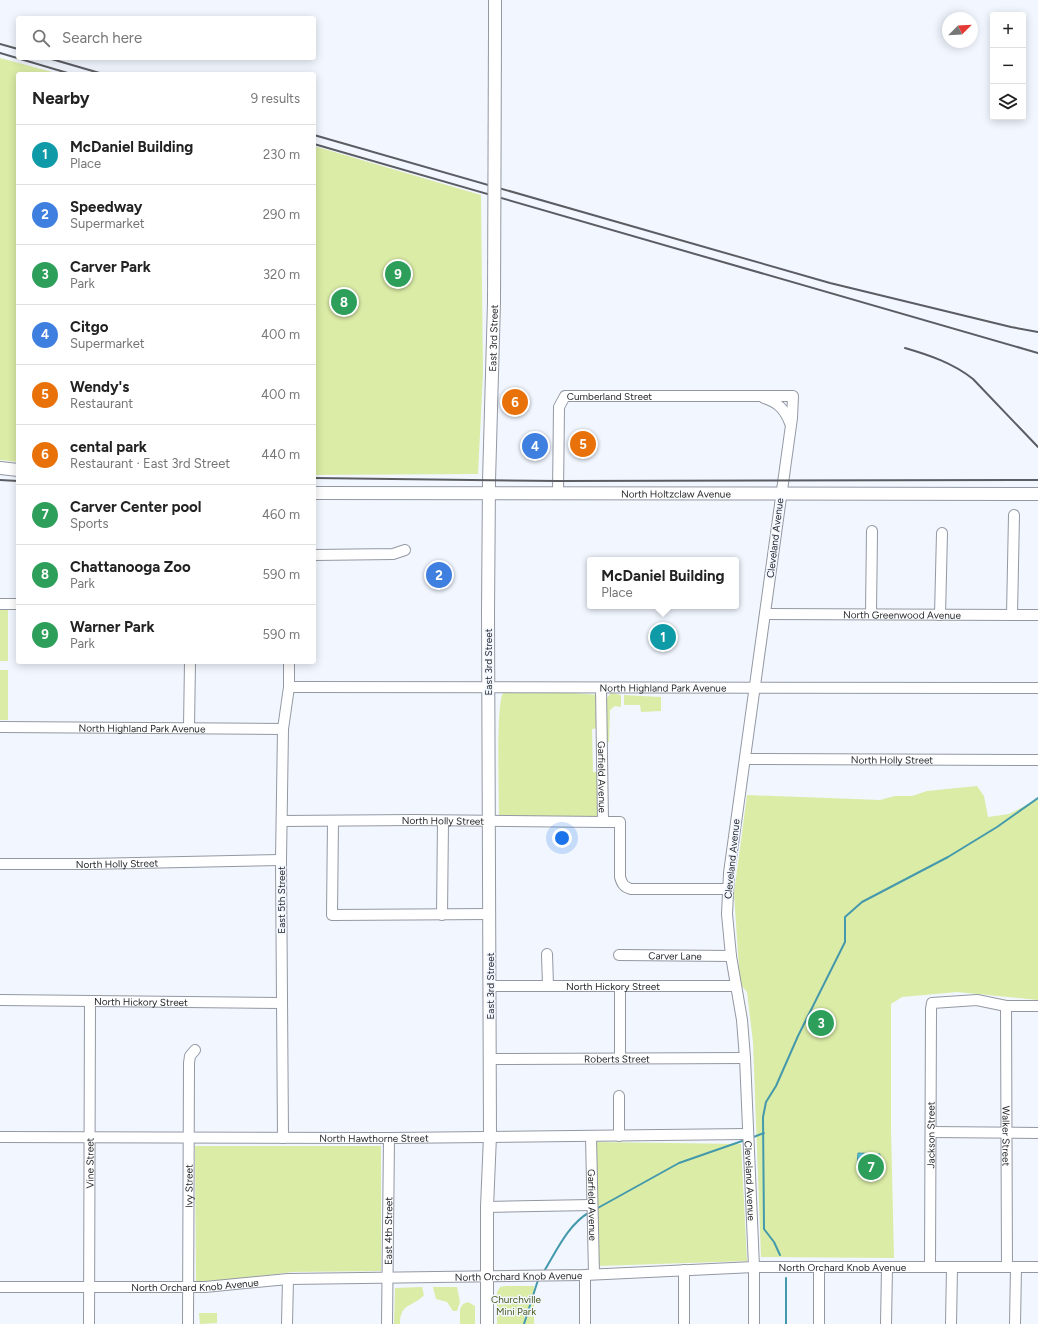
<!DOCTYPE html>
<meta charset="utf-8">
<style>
body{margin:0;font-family:Figtree,sans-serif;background:#f2f2f2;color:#222}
.controls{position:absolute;right:12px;top:12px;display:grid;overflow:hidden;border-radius:4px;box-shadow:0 2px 10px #0003}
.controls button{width:36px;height:36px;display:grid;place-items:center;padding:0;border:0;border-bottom:1px solid #e0e0e0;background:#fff;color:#222;font:20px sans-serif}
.compass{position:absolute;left:942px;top:12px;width:36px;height:36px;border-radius:50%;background:#fff;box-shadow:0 2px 10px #0003;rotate:66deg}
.you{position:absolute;left:562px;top:838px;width:14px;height:14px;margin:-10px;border:3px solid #fff;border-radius:50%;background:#1a73e8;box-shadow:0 0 0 6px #1a73e833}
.badge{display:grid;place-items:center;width:26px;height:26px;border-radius:50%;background:#d93025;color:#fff;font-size:13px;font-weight:700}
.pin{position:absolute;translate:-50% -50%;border:2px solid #fff;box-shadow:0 1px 4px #0006}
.popup{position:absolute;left:587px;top:557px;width:152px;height:52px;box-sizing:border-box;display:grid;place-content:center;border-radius:4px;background:#fff;filter:drop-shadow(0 1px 3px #0005);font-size:13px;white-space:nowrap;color:#767676}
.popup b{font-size:15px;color:#222}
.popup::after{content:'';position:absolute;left:50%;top:100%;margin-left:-8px;border:8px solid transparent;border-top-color:#fff}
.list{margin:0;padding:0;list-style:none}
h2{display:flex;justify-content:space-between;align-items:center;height:52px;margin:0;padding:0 16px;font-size:17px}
h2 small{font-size:13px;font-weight:400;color:#767676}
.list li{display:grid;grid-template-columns:26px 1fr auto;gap:12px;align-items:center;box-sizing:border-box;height:60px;padding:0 16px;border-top:1px solid #e0e0e0}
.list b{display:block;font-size:15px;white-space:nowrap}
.list p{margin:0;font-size:13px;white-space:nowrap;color:#767676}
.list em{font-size:13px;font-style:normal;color:#767676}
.icon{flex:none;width:22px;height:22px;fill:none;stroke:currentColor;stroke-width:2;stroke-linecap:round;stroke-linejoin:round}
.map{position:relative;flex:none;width:1038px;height:1324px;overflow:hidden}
.search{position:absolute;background:#fff;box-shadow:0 2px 10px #0003;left:16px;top:16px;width:300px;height:44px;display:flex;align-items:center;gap:10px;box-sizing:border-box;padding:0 14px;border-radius:4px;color:#767676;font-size:15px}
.panel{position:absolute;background:#fff;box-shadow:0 2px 10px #0003;left:16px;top:72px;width:300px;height:592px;border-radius:4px}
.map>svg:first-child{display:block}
.green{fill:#dbeca6}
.water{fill:#52cae3;stroke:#4499ac}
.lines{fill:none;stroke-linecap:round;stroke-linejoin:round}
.stream{stroke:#4499ac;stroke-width:2}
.minor-casing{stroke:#9398a3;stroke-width:12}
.major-casing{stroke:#9398a3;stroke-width:14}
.minor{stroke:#fff;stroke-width:10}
.major{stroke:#fff;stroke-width:12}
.rail{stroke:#5b5d63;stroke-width:2}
.major-bridge-casing{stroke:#9398a3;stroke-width:14;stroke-linecap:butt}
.major-bridge{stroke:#fff;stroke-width:12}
.labels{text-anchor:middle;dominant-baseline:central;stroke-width:3;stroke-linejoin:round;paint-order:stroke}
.street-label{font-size:10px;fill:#25272b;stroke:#f1f6ff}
.park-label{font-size:10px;fill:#4e5b1f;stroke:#f1f6ff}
</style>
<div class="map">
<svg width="1038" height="1324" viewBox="0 0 1038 1324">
<rect width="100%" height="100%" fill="#f1f6ff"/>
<path class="green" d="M0 58 60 74H18V462L0 460Z
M314 146 481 195 483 374 478 474 314 475Z
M0 610H8V661H0Z
M0 670H8V720H0Z
M503 693H574L599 695 597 728 592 729 593 772H599L600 816 519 818 499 815C499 797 496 703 503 693Z
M611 693 621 695V707L615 706 610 710 609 742H606V699Z
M624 695 661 697V711L641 712 640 705H624Z
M977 786 984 796 988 817 1009 814 1038 799V1000L957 992 902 997 891 1004V1129L894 1258 761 1257 753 1042 747 992 740 984 734 893 747 795 880 800 895 796H912L927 791Z
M595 1142 741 1144 747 1261 598 1266Z
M195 1146H381V1271L292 1272 240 1279 196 1282Z
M505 1286H534V1324H497V1292L500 1287Z
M422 1287 424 1295C414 1307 400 1302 400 1324H394L395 1288Z
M433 1287H457L460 1302 457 1311H453L447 1302 436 1299Z
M468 1302 475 1306V1324H460V1309L463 1304Z
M199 1313H217V1323L200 1324Z"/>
<path class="water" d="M858 1153 880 1154 878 1180 867 1179 868 1167 857 1166Z"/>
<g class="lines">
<path class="stream" d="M751 1138 764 1133
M596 1209 679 1163 745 1140
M780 1255 774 1242 764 1229 763 1117 766 1102 776 1086 798 1036 845 942V917L862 902 948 857 997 827 1038 798
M543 1273C556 1252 568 1224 590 1212
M786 1278V1324
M524 1324 538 1280"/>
<defs>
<g id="minor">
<path d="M764 398C778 402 785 410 790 423"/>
<path id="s1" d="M558 493 559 407 565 396H793L792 418 729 873 727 914 731 956 742 1020 745 1058 754 1267V1324"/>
<path d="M314 555 393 554 405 550"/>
<path d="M0 604H18"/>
<path id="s2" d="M765 614 1038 615"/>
<path d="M871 614 872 531"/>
<path d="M940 615 942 533"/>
<path d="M1012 615 1014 515"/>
<path id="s3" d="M289 687 1038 688"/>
<path id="s4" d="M601 688 603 822H620V877C622 884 624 887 631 889H728"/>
<path id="s5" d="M0 727 283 729"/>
<path d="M189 727 190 662"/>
<path id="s6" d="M745 759 1038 760"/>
<path id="s7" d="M282 821 415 820 603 822"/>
<path d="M333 821 332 915 490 914"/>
<path id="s8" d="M0 864H88L281 860"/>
<path d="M442 915 443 821"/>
<path d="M547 954 548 986"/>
<path id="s9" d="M619 955 731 956"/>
<path id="s10" d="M490 986H736"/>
<path id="s11" d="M0 1000 282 1003"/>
<path id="s12" d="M1006 1006 1007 1267"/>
<path d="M620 1058V986"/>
<path id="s13" d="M489 1059 745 1058"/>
<path d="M931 1132 1038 1133"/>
<path id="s14" d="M591 1136 594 1274"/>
<path d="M619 1136V1096"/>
<path id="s15" d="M0 1137 389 1138 747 1134"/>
<path d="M283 1138 281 860 283 729 289 687V662"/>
<path d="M487 1207 592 1205"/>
<path id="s16" d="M930 1267 931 1009 932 1003 977 1000 1006 1006H1038"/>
<path id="s17" d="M0 1287H205L288 1279 585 1275 754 1267H1038"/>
<path id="s18" d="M89 1324 90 1002"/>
<path id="s19" d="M188 1324 189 1063 190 1056 195 1050"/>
<path d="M287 1324 288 1279"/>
<path id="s20" d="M387 1324 389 1138"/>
<path d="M585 1324V1275"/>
<path d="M684 1324V1270"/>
<path d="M819 1324V1267"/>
<path d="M886 1324 887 1267"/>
<path d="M951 1324 952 1267"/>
<path d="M1015 1324 1016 1267"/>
</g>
<g id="major">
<path d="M495 0V30"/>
<path d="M0 468 18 470"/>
<path id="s21" d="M314 493 1038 494"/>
<path id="s22" d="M487 1324V1207L490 1136 488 612 489 481 494 302"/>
</g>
</defs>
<use href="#minor" class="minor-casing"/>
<use href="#major" class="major-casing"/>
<use href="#minor" class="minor"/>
<use href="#major" class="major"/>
<path class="rail" d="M0 44 18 49
M0 53 71 74
M48 58 103 74
M314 135 830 283 1011 327 1038 332
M314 144 1038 353
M905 348C929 355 953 363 973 379L1038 447
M314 478 558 481 1038 480
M0 480 18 481"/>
<defs>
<path id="major-bridge" d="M494 302 495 30"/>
</defs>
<use href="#major-bridge" class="major-bridge-casing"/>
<use href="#major-bridge" class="major-bridge"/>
</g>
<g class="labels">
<g class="street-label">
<text stroke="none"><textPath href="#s22" startOffset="986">East 3rd Street</textPath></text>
<text stroke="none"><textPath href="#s1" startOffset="143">Cumberland Street</textPath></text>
<text stroke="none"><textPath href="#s21" startOffset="362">North Holtzclaw Avenue</textPath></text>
<text transform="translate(775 538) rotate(-83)">Cleveland Avenue</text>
<text stroke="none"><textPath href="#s2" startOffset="137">North Greenwood Avenue</textPath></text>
<text transform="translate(488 662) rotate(-90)">East 3rd Street</text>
<text stroke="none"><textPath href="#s3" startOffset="374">North Highland Park Avenue</textPath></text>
<text stroke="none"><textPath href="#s5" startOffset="142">North Highland Park Avenue</textPath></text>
<text stroke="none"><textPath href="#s6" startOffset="147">North Holly Street</textPath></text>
<text stroke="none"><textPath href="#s4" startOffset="89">Garfield Avenue</textPath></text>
<text stroke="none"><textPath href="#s7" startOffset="161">North Holly Street</textPath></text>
<text transform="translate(732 859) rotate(-84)">Cleveland Avenue</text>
<text stroke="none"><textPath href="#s8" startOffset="117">North Holly Street</textPath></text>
<text transform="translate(281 900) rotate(-90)">East 5th Street</text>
<text stroke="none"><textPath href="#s9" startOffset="56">Carver Lane</textPath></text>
<text transform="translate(490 986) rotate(-90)">East 3rd Street</text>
<text stroke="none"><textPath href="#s10" startOffset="123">North Hickory Street</textPath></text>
<text stroke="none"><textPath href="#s11" startOffset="141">North Hickory Street</textPath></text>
<text stroke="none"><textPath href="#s13" startOffset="128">Roberts Street</textPath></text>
<text stroke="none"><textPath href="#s16" startOffset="132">Jackson Street</textPath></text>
<text stroke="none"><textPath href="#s12" startOffset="130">Walker Street</textPath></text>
<text stroke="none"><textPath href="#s15" startOffset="374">North Hawthorne Street</textPath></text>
<text stroke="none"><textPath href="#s18" startOffset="161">Vine Street</textPath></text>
<text stroke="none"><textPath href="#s1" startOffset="1117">Cleveland Avenue</textPath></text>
<text stroke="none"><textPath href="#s19" startOffset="138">Ivy Street</textPath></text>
<text stroke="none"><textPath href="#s14" startOffset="69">Garfield Avenue</textPath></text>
<text stroke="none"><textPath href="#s20" startOffset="93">East 4th Street</textPath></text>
<text stroke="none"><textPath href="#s17" startOffset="843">North Orchard Knob Avenue</textPath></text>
<text stroke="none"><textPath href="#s17" startOffset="519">North Orchard Knob Avenue</textPath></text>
<text stroke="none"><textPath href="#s17" startOffset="195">North Orchard Knob Avenue</textPath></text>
</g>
<g class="park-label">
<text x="516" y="1299">Churchville<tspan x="516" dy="12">Mini Park</tspan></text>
</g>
</g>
</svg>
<div class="controls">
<button>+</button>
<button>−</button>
<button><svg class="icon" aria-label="layers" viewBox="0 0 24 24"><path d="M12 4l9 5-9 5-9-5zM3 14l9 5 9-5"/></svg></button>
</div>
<svg class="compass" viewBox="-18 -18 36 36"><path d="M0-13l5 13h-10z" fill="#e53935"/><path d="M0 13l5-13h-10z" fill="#767676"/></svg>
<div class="you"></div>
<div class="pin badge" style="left:663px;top:637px;background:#0f9aa8">1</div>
<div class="popup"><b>McDaniel Building</b>Place</div>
<div class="pin badge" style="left:439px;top:575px;background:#3f7fe0">2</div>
<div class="pin badge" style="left:821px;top:1023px;background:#2e9e5b">3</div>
<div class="pin badge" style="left:535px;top:446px;background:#3f7fe0">4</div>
<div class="pin badge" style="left:583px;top:444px;background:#e8710a">5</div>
<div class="pin badge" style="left:515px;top:402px;background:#e8710a">6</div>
<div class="pin badge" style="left:871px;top:1167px;background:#2e9e5b">7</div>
<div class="pin badge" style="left:344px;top:302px;background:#2e9e5b">8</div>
<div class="pin badge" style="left:398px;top:274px;background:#2e9e5b">9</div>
<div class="search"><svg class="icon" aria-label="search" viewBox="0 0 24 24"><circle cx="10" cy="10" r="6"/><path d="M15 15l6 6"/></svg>Search here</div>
<section class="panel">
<h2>Nearby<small>9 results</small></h2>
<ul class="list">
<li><span class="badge" style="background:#0f9aa8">1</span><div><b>McDaniel Building</b><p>Place</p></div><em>230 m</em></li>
<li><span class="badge" style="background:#3f7fe0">2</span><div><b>Speedway</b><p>Supermarket</p></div><em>290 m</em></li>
<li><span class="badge" style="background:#2e9e5b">3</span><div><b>Carver Park</b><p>Park</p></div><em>320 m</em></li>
<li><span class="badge" style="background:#3f7fe0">4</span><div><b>Citgo</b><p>Supermarket</p></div><em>400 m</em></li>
<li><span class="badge" style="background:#e8710a">5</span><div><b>Wendy's</b><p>Restaurant</p></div><em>400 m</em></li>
<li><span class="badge" style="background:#e8710a">6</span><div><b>cental park</b><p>Restaurant · East 3rd Street</p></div><em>440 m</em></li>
<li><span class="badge" style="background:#2e9e5b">7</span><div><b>Carver Center pool</b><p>Sports</p></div><em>460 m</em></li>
<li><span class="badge" style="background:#2e9e5b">8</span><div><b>Chattanooga Zoo</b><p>Park</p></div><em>590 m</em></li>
<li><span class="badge" style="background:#2e9e5b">9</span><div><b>Warner Park</b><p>Park</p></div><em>590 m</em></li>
</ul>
</section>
</div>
